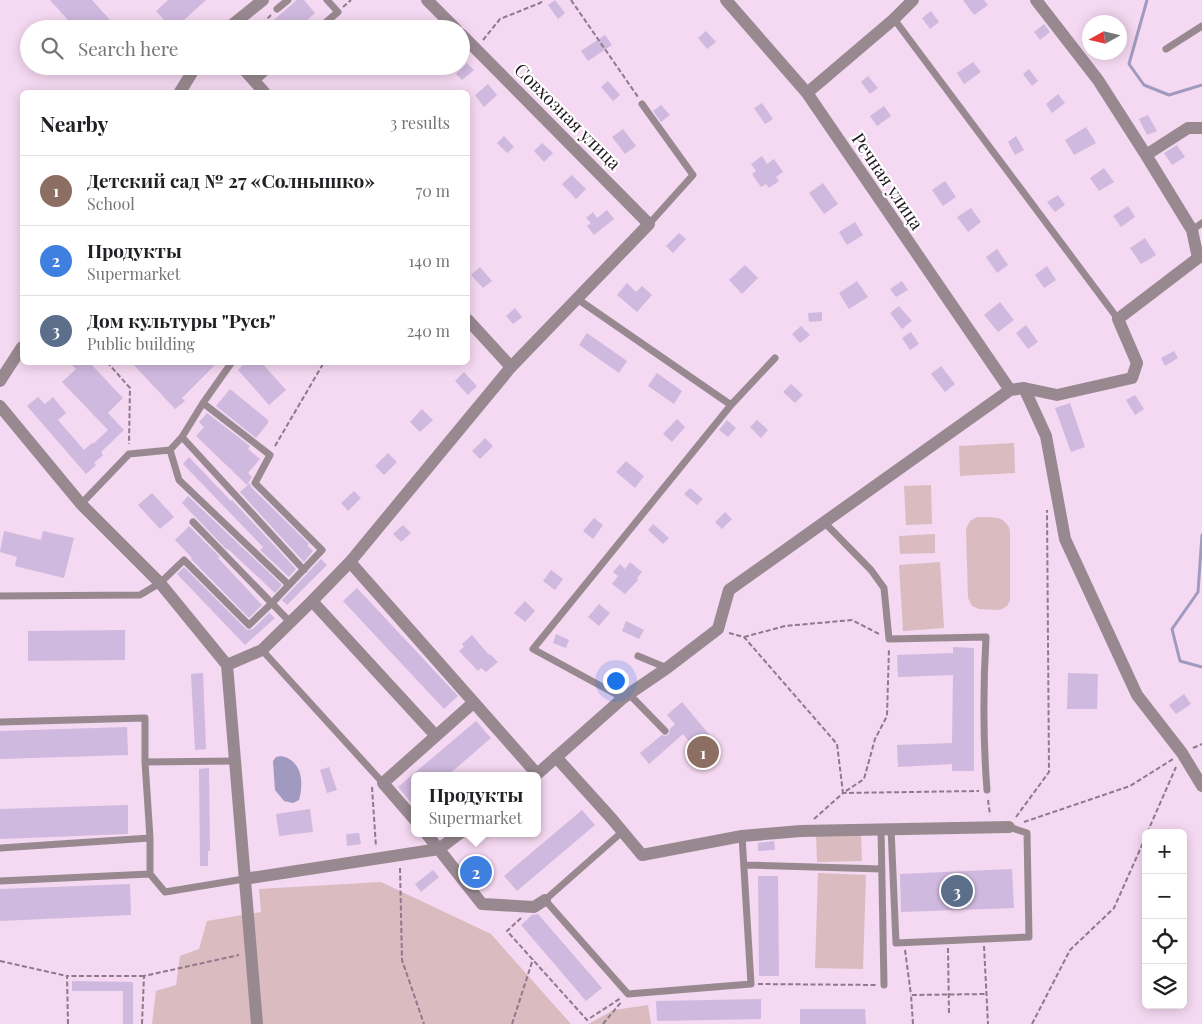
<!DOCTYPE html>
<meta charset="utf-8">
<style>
body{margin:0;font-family:"Playfair Display",serif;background:#f2f2f2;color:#202124}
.controls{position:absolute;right:15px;bottom:15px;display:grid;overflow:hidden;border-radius:8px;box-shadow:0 2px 12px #0003}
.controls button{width:45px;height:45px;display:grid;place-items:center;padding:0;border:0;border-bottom:1px solid #e0e0e0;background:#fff;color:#202124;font:25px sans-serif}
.compass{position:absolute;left:1082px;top:15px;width:45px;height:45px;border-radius:50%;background:#fff;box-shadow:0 2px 12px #0003;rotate:262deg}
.you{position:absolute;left:615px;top:680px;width:18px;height:18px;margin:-12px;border:4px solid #fff;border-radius:50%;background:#1a73e8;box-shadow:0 0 0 8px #1a73e833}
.badge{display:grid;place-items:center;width:32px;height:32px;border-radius:50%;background:#ea580c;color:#fff;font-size:16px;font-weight:700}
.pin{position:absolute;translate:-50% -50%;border:2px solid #fff;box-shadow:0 1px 5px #0006}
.popup{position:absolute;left:411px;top:772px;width:130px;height:65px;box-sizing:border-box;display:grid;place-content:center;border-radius:8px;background:#fff;filter:drop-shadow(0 1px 4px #0005);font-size:16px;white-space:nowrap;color:#757577}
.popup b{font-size:19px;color:#202124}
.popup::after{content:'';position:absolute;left:50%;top:100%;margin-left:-10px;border:10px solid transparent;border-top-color:#fff}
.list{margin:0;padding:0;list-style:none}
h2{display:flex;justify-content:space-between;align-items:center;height:65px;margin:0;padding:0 20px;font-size:21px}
h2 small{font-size:16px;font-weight:400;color:#757577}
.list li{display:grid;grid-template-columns:32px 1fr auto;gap:15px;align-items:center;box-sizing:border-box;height:70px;padding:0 20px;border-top:1px solid #e0e0e0}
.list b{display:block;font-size:19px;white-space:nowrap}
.list p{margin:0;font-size:16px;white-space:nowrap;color:#757577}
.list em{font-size:16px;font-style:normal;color:#757577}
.icon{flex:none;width:28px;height:28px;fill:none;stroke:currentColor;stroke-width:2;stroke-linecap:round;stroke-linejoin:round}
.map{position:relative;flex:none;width:1202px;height:1024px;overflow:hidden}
.search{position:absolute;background:#fff;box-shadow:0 2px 12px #0003;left:20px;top:20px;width:450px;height:55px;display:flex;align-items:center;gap:12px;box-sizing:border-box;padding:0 18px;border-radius:28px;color:#757577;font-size:19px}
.panel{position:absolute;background:#fff;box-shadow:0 2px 12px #0003;left:20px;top:90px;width:450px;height:275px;border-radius:8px}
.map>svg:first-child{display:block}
.green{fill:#dabbc0}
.water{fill:#a099c0}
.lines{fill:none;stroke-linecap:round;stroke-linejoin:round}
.stream{stroke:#a099c0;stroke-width:3}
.building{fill:#d0b9df}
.path{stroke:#8e7a8b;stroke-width:2;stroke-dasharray:5 2.5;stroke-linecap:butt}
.lane{stroke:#988990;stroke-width:7}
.street{stroke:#988990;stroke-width:12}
.labels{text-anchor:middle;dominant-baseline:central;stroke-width:4.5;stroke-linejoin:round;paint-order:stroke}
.street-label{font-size:18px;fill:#20161e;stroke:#fff}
</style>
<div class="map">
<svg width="1202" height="1024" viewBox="0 0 1202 1024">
<rect width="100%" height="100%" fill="#f5d8f1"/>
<path class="green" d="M1014 443 1015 473 960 476 959 446Z
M931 485 932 524 906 525 904 486Z
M977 517C992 518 1004 514 1010 530V600L1007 606 1000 610 979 609 972 606 968 598 966 529 970 521Z
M935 534V553L900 554 899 536Z
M940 562 944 628 903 631 899 565Z
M861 834 862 861 817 862 816 835Z
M818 873 866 875 863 969 815 968Z
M381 882 491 934 571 1024H152L156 991 176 985 180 956 199 949 207 921 261 912 259 889Z
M648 1005 651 1024H588L614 1010Z"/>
<path class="water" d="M281 756C302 760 304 782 299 800L293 803 284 801 275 790 273 761 276 757Z"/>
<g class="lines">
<path class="stream" d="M1147 0 1129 64 1144 85 1169 95 1202 85
M1202 535 1198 592 1172 629 1180 661 1202 667"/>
</g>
<path class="building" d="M50 0H92L118 29H76Z
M168 0H206L184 20 188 24 182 29H172L156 11Z
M297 0H304L315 13 297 29H263Z
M555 0 565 13 558 19 548 5Z
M963 0H984L988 5 974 15Z
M931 11 939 22 930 29 922 18Z
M1044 24 1050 32 1040 40 1034 32Z
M706 31 716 42 707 49 698 38Z
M605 35 612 45 588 61 581 51Z
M973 62 981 72 964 84 957 73Z
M467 63 474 70 462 80 456 74Z
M1029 69 1038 81 1032 86 1023 74Z
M868 76 878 88 870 94 861 82Z
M608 81 620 95 613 101 601 87Z
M488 84 497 95 484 107 475 95Z
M1058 94 1065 103 1052 113 1046 104Z
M762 103 773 119 765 124 754 108Z
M661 105 670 115 661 122 653 111Z
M884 106 891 116 877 126 870 116Z
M1148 115 1157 131 1147 135 1139 119Z
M1086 127 1096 143 1074 155 1065 140Z
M623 129 636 146 625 154 612 137Z
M504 136 514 147 507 153 497 143Z
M1016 136 1024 150 1015 155 1008 142Z
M542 143 553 153 544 162 534 151Z
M1177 145 1185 157 1172 165 1164 153Z
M762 156 767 164 774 159 783 172 776 177 779 181 769 188 766 184 761 187 752 174 756 171 751 164Z
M1104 168 1114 182 1099 191 1090 178Z
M572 175 586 189 576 199 562 184Z
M945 181 956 197 943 206 932 190Z
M823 183 838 204 824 214 809 193Z
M1058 195 1065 205 1055 212 1047 202Z
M1128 206 1135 217 1121 227 1113 216Z
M971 208 981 222 968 232 957 217Z
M607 210 614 219 594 235 587 226 591 223 586 218 593 212 597 218Z
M855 222 863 235 847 245 839 232Z
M679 233 686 239 673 253 666 246Z
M1145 238 1156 255 1141 264 1130 248Z
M997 249 1008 265 997 273 986 257Z
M745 265 758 278 742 294 729 280Z
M1047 266 1056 280 1044 288 1035 275Z
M480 267 492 281 483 288 471 275Z
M857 281 868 297 849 309 839 293Z
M902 281 908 290 896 297 890 289Z
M627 283 636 292 642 286 652 295 637 312 617 295Z
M1000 302 1014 320 998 332 984 315Z
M899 306 912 321 902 329 890 313Z
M515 308 522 317 513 324 506 316Z
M822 312V321L809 322 808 313Z
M1026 325 1038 342 1028 349 1016 333Z
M801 326 810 335 800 343 792 334Z
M911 332 919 344 910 350 902 338Z
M587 333 627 361 619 373 579 345Z
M1174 351 1178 358 1165 366 1161 358Z
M69 362H89L123 398 108 413 124 430 101 452 103 455 94 463 96 465 86 474 27 406 38 397 45 404 53 397 66 413 58 420 84 450 92 443 93 444 108 430 62 382 76 369Z
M131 362H218L182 398 185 401 175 409Z
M246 362H261L286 390 269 405 238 370Z
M941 366 955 384 945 392 931 374Z
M464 372 477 386 468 395 455 381Z
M657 373 682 391 674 404 648 386Z
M791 384 803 395 795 403 783 392Z
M230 389 268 420V423L256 438 216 406Z
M1135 395 1144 409 1135 415 1126 400Z
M1070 403 1085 447 1071 452 1055 408Z
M422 409 433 420 420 432 410 422Z
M207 413 250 446 248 449 260 459 248 473 252 477 247 485 196 436 204 427 199 422Z
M677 419 685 427 672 442 663 434Z
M727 420 736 428 728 437 719 430Z
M757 420 768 430 761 438 750 427Z
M485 438 493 446 480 459 472 451Z
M388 453 397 462 384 475 375 466Z
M189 457 231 501 232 500 296 569 289 577 260 550 263 547 183 464Z
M626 461 644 476 635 488 616 472Z
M250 483 251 487 309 544 307 545 313 551 304 562 240 492Z
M690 488 703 499 697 505 684 494Z
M354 491 361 498 348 511 341 503Z
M152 493 174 517 160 529 138 505Z
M188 496 282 585 275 593 228 549 227 550 182 503Z
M725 512 732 519 722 529 715 522Z
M594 518 603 525 593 539 583 531Z
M653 524 669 538 663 544 648 530Z
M403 525 411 533 401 542 393 534Z
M189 526 220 557 218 558 262 605 249 618 191 559 192 558 175 540Z
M4 531 41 540 43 531 74 538 64 578 15 566 17 557 0 552Z
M321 559 327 565 287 605 282 600Z
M630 562 642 572 637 578 638 580 625 594 612 584 618 576 613 572 620 564 625 569Z
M184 567 247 630 253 629 269 613 275 618 245 645 177 574Z
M551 570 563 579 555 590 543 581Z
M357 588 458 696 444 709 343 601Z
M525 601 535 611 525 622 514 613Z
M599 604 610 613 599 626 588 617Z
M626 621 644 630 639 639 622 631Z
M125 630V660L28 661V631Z
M556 634 569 640 566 648 553 643Z
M472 635 489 655 490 654 498 662 486 672 481 668 478 671 459 651 464 647 462 644Z
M953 647 974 648V771H952V764L898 767 897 745 952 743 953 675 898 677 897 655 953 653Z
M203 673 206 749 195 750 191 674Z
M1068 673 1098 674 1097 709H1067Z
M1184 694 1191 704 1176 714 1169 705Z
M682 702 713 739 698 752 683 734 649 764 640 753 662 735 666 736 669 734 670 729 675 724 667 715Z
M476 721 491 738 447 776H415V807L398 787Z
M127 727 128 755 0 759V731Z
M329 767 337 790 327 793 320 770Z
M209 768 210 851H208V866H200L199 769Z
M128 805V834L0 839V809Z
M310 809 313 832 279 836 276 814Z
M582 810 595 825 517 891 504 876Z
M359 833 361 844 347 846 346 834Z
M774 841 775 850 758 851V843Z
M478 859 489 872 476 884 466 870Z
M1012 869 1014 908 901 912 900 874Z
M433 870 439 877 421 892 415 884Z
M758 876H778L779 976H759Z
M130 884 131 915 0 921V889Z
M538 914 602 988 586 1001 521 925 532 915Z
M72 981 133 982V1024H123V991H72Z
M761 999V1019L657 1021 656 1001Z
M800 1009H865L866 1024H800Z"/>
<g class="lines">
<path class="path" d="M571 0 638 97
M343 7 351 0
M257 29 271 15
M483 40 500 19 540 3 544 0
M107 362 130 388 129 444
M275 446 323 364 326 362
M729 633 744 637 837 744 843 793 864 779 875 739 887 716 889 648
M744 637 785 626 852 620 879 634
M1193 748 1202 744
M372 787 376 847
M988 800 990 815
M1016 817 1049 772 1047 510
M814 819 843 793 979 791
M1024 822 1130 786 1173 759
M1147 833 1176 767
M400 868 402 960 424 1024
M521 918 507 931 587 1020 621 998
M984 946 988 1024
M948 948 949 1014
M905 950 911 995
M0 961 67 976
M758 984 876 985
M68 1024 67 976H144
M142 1024 144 976 239 955
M512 1024 533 959
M603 1024 622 1001
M913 1024 911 995 987 994
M1032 1024 1070 950 1114 908 1146 836"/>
<path class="lane" d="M277 9 288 0
M894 19 1118 319
M318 29 338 12 327 0
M1166 49 1202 26
M181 66 189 76
M255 82 273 66
M642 104 693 175 649 224
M1192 230 1202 223
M576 298 731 405
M203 403 232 362
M170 450 182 437 304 570
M81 504 129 454 170 450 179 480 289 585
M193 522 290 622
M824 522 871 570 884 588 889 639 986 637C983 689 983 739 987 790
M0 596 140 595 160 583 184 560 249 625 272 603 322 550 255 483 270 455 203 403 182 437
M262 650 383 783
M638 656 667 668
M630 695 665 731
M623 698 533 649 731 405 775 358
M0 722 145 718V762L150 838 0 848
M145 762 234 761
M891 828 896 943 1029 937 1027 833 1009 827
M881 829 884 985
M622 832 545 900 628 994 751 984 742 836
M150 838V874
M745 865 882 869
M0 881 150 874 165 892 244 879"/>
<path class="street" d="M427 0 456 29
M726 0 807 93 1010 390
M227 29 263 0
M241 66 264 92
M180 92 196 66
M807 93 894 19 913 0
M1146 155 1188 128H1202
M468 320 511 367
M0 381 22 347
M1024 388 1057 395 1132 378 1137 363 1118 319 1198 258 1192 230 1146 155 1098 80 1036 0
M0 406 81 504 160 583 227 665 257 1024
M350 562 537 774
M312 601 436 736
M227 665 262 650 312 601 350 562 511 367 649 224 461 34
M556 757 612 819 642 855 742 836 801 831 1009 827
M535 776 623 698 667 668 718 629 729 590 1010 390 1024 388 1046 436 1065 539 1137 695 1182 753 1202 786
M415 820 383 783 473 703
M426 833 482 904 534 907 545 900
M244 879 439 849 460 833"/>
</g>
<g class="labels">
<g class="street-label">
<text transform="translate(568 116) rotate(45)">Совхозная улица</text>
<text transform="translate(888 181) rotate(56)">Речная улица</text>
</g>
</g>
</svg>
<div class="controls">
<button>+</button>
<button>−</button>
<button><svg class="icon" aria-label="locate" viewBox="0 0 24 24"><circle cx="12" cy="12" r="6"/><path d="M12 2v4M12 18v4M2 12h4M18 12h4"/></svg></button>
<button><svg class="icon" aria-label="layers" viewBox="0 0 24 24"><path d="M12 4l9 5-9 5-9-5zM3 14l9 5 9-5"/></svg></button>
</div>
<svg class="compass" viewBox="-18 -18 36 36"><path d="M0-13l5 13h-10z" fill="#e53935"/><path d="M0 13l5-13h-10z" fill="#757577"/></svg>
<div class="you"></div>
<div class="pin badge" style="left:703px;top:752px;background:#8d6e63">1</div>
<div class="pin badge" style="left:476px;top:872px;background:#3f7fe0">2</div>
<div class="popup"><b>Продукты</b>Supermarket</div>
<div class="pin badge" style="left:957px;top:891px;background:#5c6f8a">3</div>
<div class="search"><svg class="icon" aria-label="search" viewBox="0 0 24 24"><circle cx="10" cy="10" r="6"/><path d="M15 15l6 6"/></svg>Search here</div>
<section class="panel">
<h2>Nearby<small>3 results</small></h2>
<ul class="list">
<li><span class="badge" style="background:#8d6e63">1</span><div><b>Детский сад № 27 «Солнышко»</b><p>School</p></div><em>70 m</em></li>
<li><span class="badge" style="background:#3f7fe0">2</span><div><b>Продукты</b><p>Supermarket</p></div><em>140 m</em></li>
<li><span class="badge" style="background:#5c6f8a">3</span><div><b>Дом культуры &quot;Русь&quot;</b><p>Public building</p></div><em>240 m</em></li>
</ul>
</section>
</div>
